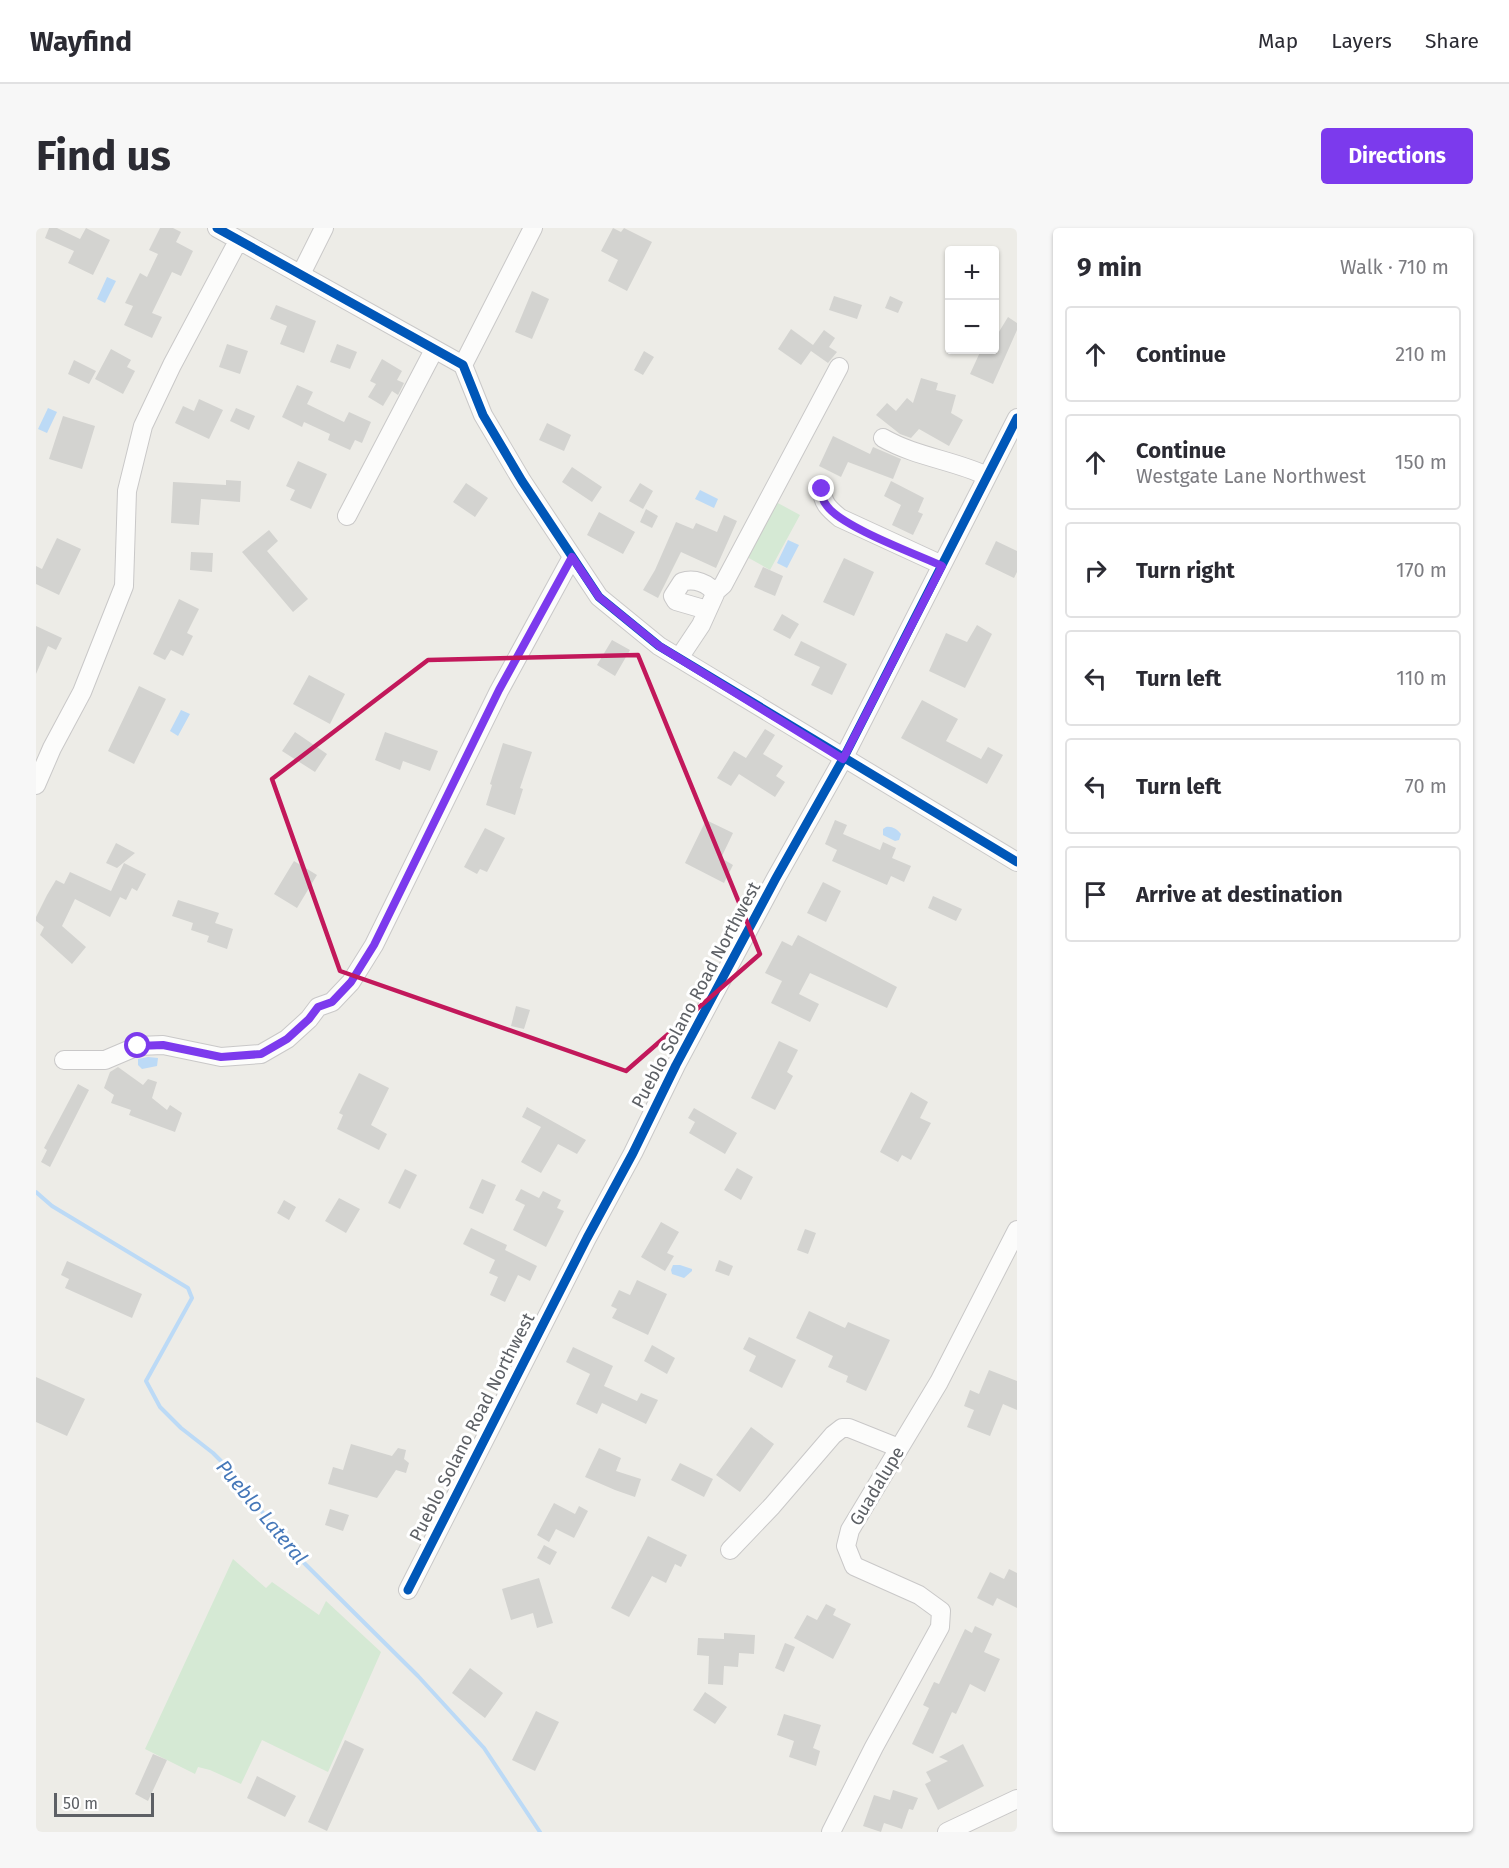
<!DOCTYPE html>
<meta charset="utf-8">
<style>
body{margin:0;font-family:"Fira Sans",sans-serif;background:#f7f7f7;color:#2b2b33}
.controls{position:absolute;right:18px;top:18px;display:grid;overflow:hidden;border-radius:6px;box-shadow:0 2px 4px #0004}
.controls button{width:54px;height:54px;display:grid;place-items:center;padding:0;border:0;border-bottom:2px solid #e1e1e2;background:#fff;color:#2b2b33;font:30px sans-serif}
.scale{position:absolute;left:18px;bottom:15px;width:100px;box-sizing:border-box;padding-left:6px;border:3px solid #5d6065;border-top:0;font-size:16px;line-height:21px;white-space:nowrap;color:#5d6065;-webkit-text-stroke:4px #fff;paint-order:stroke}
.stop{position:absolute;width:18px;height:18px;margin:-14px;border:4px solid #7c3aed;border-radius:50%;background:#fff}
.stop.end{background:#7c3aed;border-color:#fff;box-shadow:0 2px 6px #0008}
.list{margin:0;padding:0;list-style:none}
h2{display:flex;justify-content:space-between;align-items:center;height:78px;margin:0;padding:0 24px;font-size:26px}
h2 small{font-size:20px;font-weight:400;color:#7c7c81}
.list li{display:grid;grid-template-columns:39px 1fr auto;gap:18px;align-items:center;box-sizing:border-box;height:96px;margin:0 12px 12px;padding:0 12px;border:2px solid #e1e1e2;border-radius:6px}
.list b{display:block;font-size:22px;white-space:nowrap}
.list p{margin:0;font-size:20px;white-space:nowrap;color:#7c7c81}
.list em{font-size:20px;font-style:normal;color:#7c7c81}
.icon{flex:none;width:33px;height:33px;fill:none;stroke:currentColor;stroke-width:2;stroke-linecap:round;stroke-linejoin:round}
.map{position:relative;flex:none;width:981px;height:1604px;overflow:hidden;border-radius:6px}
header{display:flex;align-items:center;gap:36px;box-sizing:border-box;height:84px;padding:0 30px;background:#fff;border-bottom:2px solid #e1e1e2}
header strong{font-size:28px}
nav{display:flex;gap:33px;margin-inline-start:auto;font-size:21px}
.intro{display:flex;align-items:center;justify-content:space-between;box-sizing:border-box;height:144px;padding:0 36px}
h1{margin:0;font-size:42px}
.button{padding:15px 27px;border-radius:6px;background:#7c3aed;color:#fff;font-size:21px;font-weight:700}
main{display:flex;gap:36px;padding:0 36px}
aside{flex:1;background:#fff;border-radius:6px;box-shadow:0 2px 4px #0004}
.map>svg:first-child{display:block}
.green{fill:#d5e9d4}
.water{fill:#bcdaf6}
.lines{fill:none;stroke-linecap:round;stroke-linejoin:round}
.stream{stroke:#bcdaf6;stroke-width:4}
.building{fill:#d3d3d0}
.minor-casing{stroke:#c9c8c8;stroke-width:20}
.minor{stroke:#fcfcfb;stroke-width:18}
.cycleway-casing{stroke:#fff;stroke-width:13}
.cycleway{stroke:#0057b8;stroke-width:9}
.route{stroke:#7c3aed;stroke-width:8}
.marked{fill:none;stroke:#c2185b;stroke-width:4.5;stroke-linejoin:round}
.labels{text-anchor:middle;dominant-baseline:central;stroke-width:6;stroke-linejoin:round;paint-order:stroke}
.street-label{font-size:18px;fill:#5d6065;stroke:#fff}
.water-label{font-size:20px;font-style:italic;fill:#4678b9;stroke:#fff}
</style>
<header>
<strong>Wayfind</strong>
<nav><a>Map</a><a>Layers</a><a>Share</a></nav>
</header>
<div class="intro"><h1>Find us</h1><a class="button">Directions</a></div>
<main>
<div class="map">
<svg width="981" height="1604" viewBox="0 0 981 1604">
<rect width="100%" height="100%" fill="#edece7"/>
<path class="green" d="M740 274 764 287 734 342 711 329Z
M197 1331 230 1360 236 1354 283 1387 290 1373 345 1424 292 1544 226 1512 205 1556 174 1542 162 1539 159 1546 109 1521Z"/>
<path class="water" d="M71 49 80 53 69 75 61 71Z
M12 180 21 184 11 205 2 201Z
M664 262 682 271 678 280 659 271Z
M752 312 763 317 751 340 741 335Z
M145 482 154 486 142 508 134 503Z
M850 599C856 598 861 601 865 606L863 612 859 613 847 607V601Z
M112 829 122 830 121 838 106 841 102 837V831Z
M637 1037H644L656 1041V1043L648 1050 636 1046 635 1042Z"/>
<g class="lines">
<path class="stream" d="M0 964 16 978 152 1060 156 1070 110 1153 124 1179 145 1200 177 1225 195 1243 256 1323 382 1448 448 1520 504 1604"/>
</g>
<path class="building" d="M13 0H21L44 11 50 0 74 12 57 47 32 35 38 23 9 10Z
M124 0H137L145 4 140 14 157 23 145 48 136 44 116 85 126 89 116 110 88 97 97 78 89 75 104 45 111 49 122 26 113 22Z
M577 0 585 4 588 0 616 14 591 63 572 53 582 32 565 23Z
M496 63 513 71 496 111 479 104Z
M798 68 826 77 821 91 793 82Z
M854 68 867 74 862 85 849 80Z
M240 77 280 93 268 125 244 116 251 98 234 91Z
M972 89 981 95V102L957 156 934 146 945 122H958V112Z
M755 101 777 117 788 102 799 110 793 119 801 124 792 135 775 123 765 137 742 121Z
M191 116 212 123 204 146 183 139Z
M301 116 321 124 314 141 294 134Z
M75 121 95 132 91 139 99 143 87 166 59 151Z
M608 123 618 129 607 147 598 142Z
M346 131 366 143 361 152 368 155 362 167 356 163 347 178 332 169 340 156 334 153Z
M38 132 60 143 53 156 32 146Z
M885 150 902 155 900 162 920 167 915 185 927 192 913 218 883 201 875 210 864 206 840 187 851 175 860 183 871 170 877 175Z
M261 157 277 164 271 176 308 194 313 184 335 194 326 215 319 212 314 222 292 212 294 206 268 194 266 199 246 189Z
M163 171 187 182 173 211 139 195 147 178 158 183Z
M200 180 219 188 213 202 194 193Z
M27 188 59 198 46 241 13 231Z
M511 195 535 207 528 223 503 212Z
M797 208 834 226 837 219 865 231 857 251 812 234 805 249 783 238Z
M262 233 291 246 275 281 254 272 259 262 250 258Z
M536 239 566 259 556 274 526 254Z
M190 252 205 253 204 274 165 271 163 297 135 295 137 254 190 257Z
M855 253 888 270 882 284 887 286 877 307 856 297 865 277 848 268Z
M430 255 452 270 439 289 417 274Z
M604 255 617 263 607 281 593 273Z
M610 281 622 288 616 300 604 294Z
M563 284 599 304 587 326 551 307Z
M688 287 701 293 680 340 645 324 622 370 607 362 619 342 640 294 657 301 660 295 681 304Z
M233 302 242 313 231 323 272 371 257 384 206 324Z
M21 310 45 321 23 367 0 356V338L6 341Z
M960 313 981 323V344L978 350 949 336Z
M155 324 177 325 176 344 154 342Z
M808 330 838 344 818 388 787 374Z
M727 339 747 348 739 368 718 359Z
M143 371 163 381 151 405 157 408 147 428 135 422 129 432 117 426Z
M746 386 763 396 754 411 737 402Z
M941 397 956 406 929 460 893 443 910 405 931 414Z
M0 398 26 410 20 422 12 418 0 446Z
M576 412 594 422 579 448 561 437Z
M765 413 811 436 796 467 775 457 784 439 758 427Z
M273 447 309 466 294 496 257 476Z
M103 458 130 471 98 536 72 523Z
M886 472 922 491 910 513 945 531 952 519 967 527 951 556 865 510Z
M729 501 739 507 727 526 747 538 740 548 749 554 739 569 703 546 695 558 681 550 698 523 710 530Z
M259 504 291 526 279 544 246 523Z
M349 504 402 523 394 543 367 533 364 542 339 532Z
M467 515 496 524 484 560 487 561 479 587 450 577 456 557 454 556Z
M670 592 697 605 685 630 697 637 688 655 649 635Z
M799 592 811 597 807 606 844 622 847 614 860 620 856 630 875 638 868 654 855 648 851 657 796 633 801 622 789 616Z
M449 600 469 610 451 644 444 641 441 646 428 639Z
M80 615 99 625 81 640 70 635Z
M258 633 281 647 261 680 238 666Z
M88 635 110 646 101 663 96 660 90 672 84 669 74 689 39 671 26 698 50 719 36 736 4 707 8 699 0 693V689L11 667 20 652 28 656 34 644 75 663Z
M787 654 805 663 790 694 771 685Z
M897 668 926 681 920 693 892 680Z
M142 672 183 685 179 695 197 701 191 721 171 714 173 708 155 702 157 695 136 688Z
M762 707 861 759 851 780 774 745 763 766 783 776 774 794 735 775 746 753 729 745 746 713 756 718Z
M480 778 494 782 488 801 475 798Z
M743 813 762 822 751 844 757 848 739 882 715 870Z
M82 839 107 857 112 851 121 854 116 870 131 882 134 877 146 885 139 904 93 887 95 882 75 875 78 867 68 860 74 844Z
M323 845 353 860 335 897 351 906 343 922 301 901 307 887 303 885Z
M42 856 53 862 14 939 5 934 11 922 8 920Z
M875 864 892 874 884 890 895 895 875 932 866 927 862 934 844 924Z
M491 879 550 912 541 926 522 916 505 945 485 934 505 899 486 889Z
M658 880 701 905 689 926 653 905 659 894 652 890Z
M701 940 717 949 705 972 688 962Z
M369 941 381 947 364 981 352 975Z
M446 951 460 957 447 986 433 980Z
M485 961 503 970 507 963 525 972 521 980 528 983 510 1019 477 1002 489 977 479 972Z
M303 970 324 981 310 1005 289 993Z
M248 972 260 979 253 992 241 985Z
M625 994 643 1004 631 1025 638 1028 629 1043 605 1029Z
M435 1000 471 1017 469 1022 501 1038 494 1053 482 1047 469 1074 454 1067 462 1049 453 1045 459 1032 427 1016Z
M769 1001 780 1005 772 1026 761 1022Z
M683 1032 697 1038 693 1048 679 1043Z
M31 1033 106 1066 96 1090 29 1060 33 1051 25 1047Z
M601 1052 631 1066 612 1107 576 1090 581 1081 575 1078 583 1062 594 1067Z
M773 1083 809 1100 812 1094 854 1112 830 1163 810 1154 812 1148 792 1139 797 1128 760 1110Z
M713 1109 760 1132 746 1160 713 1143 720 1128 707 1121Z
M616 1117 639 1130 631 1146 608 1133Z
M537 1119 577 1138 568 1158 601 1173 605 1165 622 1172 610 1196 566 1175 561 1186 540 1176 554 1146 530 1134Z
M953 1142 981 1153V1182L967 1176 954 1208 931 1199 938 1182 928 1178 934 1162 943 1166Z
M0 1149 49 1171 31 1208 0 1194Z
M715 1199 738 1216 704 1264 680 1247Z
M315 1216 356 1228 362 1220 370 1222 368 1231 373 1235 370 1245 360 1242 341 1270 292 1256 297 1239 307 1242Z
M563 1220 585 1230 580 1243 605 1251 599 1269 579 1262 549 1249Z
M644 1235 677 1251 668 1269 635 1252Z
M518 1275 539 1286 543 1278 552 1283 538 1310 520 1301 513 1314 501 1307Z
M294 1281 313 1287 307 1303 289 1297Z
M612 1308 651 1327 645 1339 639 1336 630 1355 616 1348 593 1389 575 1380Z
M508 1317 521 1324 514 1337 501 1330Z
M973 1341 981 1345V1380L961 1370 957 1378 941 1370 954 1344 968 1351Z
M503 1350 517 1395 501 1400 497 1385 475 1392 466 1361Z
M790 1376 800 1381 797 1387 815 1396 797 1431 758 1410 771 1387 781 1392Z
M939 1398 956 1406 948 1424 964 1431 949 1464 934 1456 920 1486 916 1484 897 1526 876 1516 893 1480 887 1477 898 1454 903 1456 929 1401 936 1405Z
M688 1405 719 1407 718 1426 703 1425 702 1439 688 1438 687 1457 672 1456 673 1428 661 1427 662 1410 688 1411Z
M749 1415 759 1419 748 1444 739 1440Z
M434 1440 467 1465 449 1490 416 1465Z
M669 1464 691 1479 679 1496 657 1482Z
M500 1483 523 1494 499 1543 476 1532Z
M748 1486 785 1497 777 1520 784 1523 780 1538 753 1529 758 1513 741 1507Z
M309 1512 328 1521 291 1603 272 1594Z
M927 1516 948 1558 902 1582 889 1556 895 1553 890 1544 912 1533 903 1529Z
M117 1526 131 1532 112 1573 99 1566Z
M221 1548 260 1568 249 1589 211 1570Z
M857 1562 882 1570 877 1582 873 1581 866 1601 848 1595 845 1604 827 1598 838 1567 854 1572Z"/>
<g class="lines">
<defs>
<path id="minor" d="M181 0 427 137 447 187 486 253 563 369 623 418 981 634
M265 46 288 0
M427 137 497 0
M847 210C880 229 917 232 951 248
M786 261C786 275 793 281 804 290L906 337
M311 288 398 122
M679 364 687 357 803 139
M643 430 665 397 679 366C673 355 658 350 646 354L637 368 640 373 671 382
M0 557 16 520 46 464 88 358 91 263 107 198 136 137 202 13
M28 832H69L102 818 127 817 185 829 225 826 251 811 273 791 282 779 296 774 315 754 338 717 463 463 536 329
M694 1322 736 1278 797 1207 806 1200H813L863 1220
M372 1362 551 1010 597 925 640 837 740 650 807 531 981 190
M795 1604 838 1519 904 1399 905 1383 883 1367 818 1338 810 1318 814 1302 903 1154 981 1002
M911 1604 981 1571"/>
</defs>
<use href="#minor" class="minor-casing"/>
<use href="#minor" class="minor"/>
<defs>
<path id="cycleway" d="M181 0 427 137 447 187 486 253 563 369 623 418 981 634
M372 1362 551 1010 597 925 640 837 740 650 807 531 981 190"/>
</defs>
<use href="#cycleway" class="cycleway-casing"/>
<use href="#cycleway" class="cycleway"/>
</g>
<g class="lines">
<path class="route" d="M102 818 127 817 185 829 225 826 251 811 273 791 282 779 296 774 315 754 338 717 463 462 536 329 563 369 623 418 807 531 906 338C880 326 806 299 791 278 786 272 786 268 786 261"/>
</g>
<path class="marked" d="M602 427 724 726 590 843 304 743 236 551 392 432Z"/>
<g class="labels">
<g class="street-label">
<text transform="translate(660 767) rotate(-62)">Pueblo Solano Road Northwest</text>
<text transform="translate(436 1199) rotate(-63)">Pueblo Solano Road Northwest</text>
<text transform="translate(841 1258) rotate(-59)">Guadalupe</text>
</g>
<g class="water-label">
<text transform="translate(226 1284) rotate(50)">Pueblo Lateral</text>
</g>
</g>
</svg>
<div class="controls">
<button>+</button>
<button>−</button>
</div>
<div class="scale">50 m</div>
<div class="stop" style="left:102px;top:818px"></div>
<div class="stop end" style="left:786px;top:261px"></div>
</div>
<aside>
<h2>9 min<small>Walk · 710 m</small></h2>
<ul class="list">
<li><svg class="icon" aria-label="ahead" viewBox="0 0 24 24"><path d="M12 20V5M6 11l6-6 6 6"/></svg><div><b>Continue</b></div><em>210 m</em></li>
<li><svg class="icon" aria-label="ahead" viewBox="0 0 24 24"><path d="M12 20V5M6 11l6-6 6 6"/></svg><div><b>Continue</b><p>Westgate Lane Northwest</p></div><em>150 m</em></li>
<li><svg class="icon" aria-label="right" viewBox="0 0 24 24"><path d="M7 20v-9h11M14 6l5 5-5 5"/></svg><div><b>Turn right</b></div><em>170 m</em></li>
<li><svg class="icon" aria-label="left" viewBox="0 0 24 24"><path d="M17 20v-9H6M10 6l-5 5 5 5"/></svg><div><b>Turn left</b></div><em>110 m</em></li>
<li><svg class="icon" aria-label="left" viewBox="0 0 24 24"><path d="M17 20v-9H6M10 6l-5 5 5 5"/></svg><div><b>Turn left</b></div><em>70 m</em></li>
<li><svg class="icon" aria-label="arrive" viewBox="0 0 24 24"><path d="M6 21V4h12l-3 4 3 4H6"/></svg><div><b>Arrive at destination</b></div></li>
</ul>
</aside>
</main>
